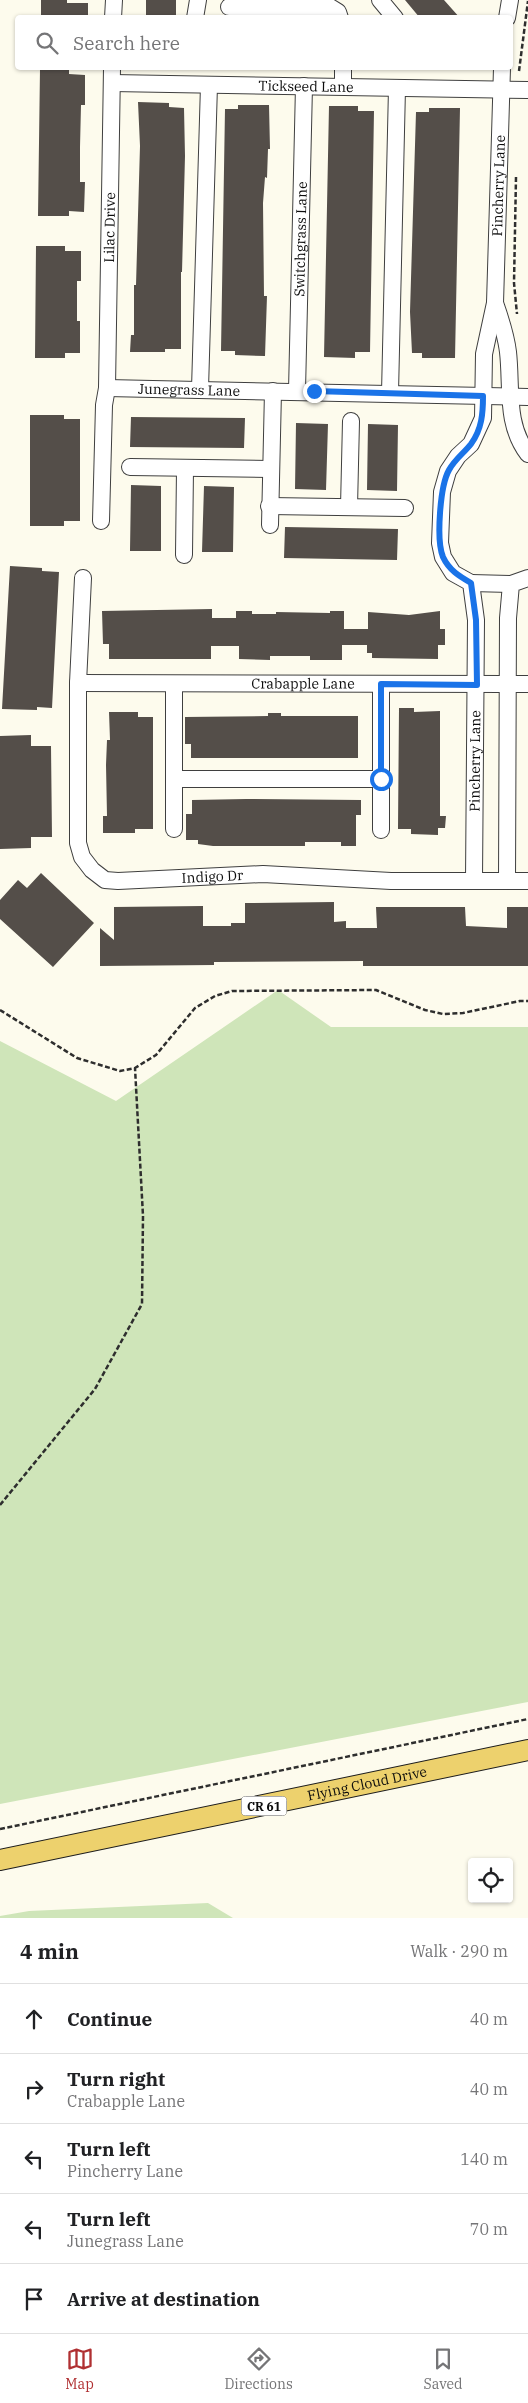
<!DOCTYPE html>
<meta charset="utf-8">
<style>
body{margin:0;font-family:"IBM Plex Serif",serif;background:#f2f2f2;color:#202124}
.controls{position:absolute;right:15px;bottom:15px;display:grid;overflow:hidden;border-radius:5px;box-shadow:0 1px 4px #0004}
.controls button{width:45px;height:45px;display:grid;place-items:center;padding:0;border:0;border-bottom:1px solid #e0e0e0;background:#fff;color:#202124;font:25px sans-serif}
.stop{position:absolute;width:15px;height:15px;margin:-11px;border:4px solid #1a73e8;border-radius:50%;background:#fff}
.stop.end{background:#1a73e8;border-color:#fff;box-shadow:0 1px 5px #0008}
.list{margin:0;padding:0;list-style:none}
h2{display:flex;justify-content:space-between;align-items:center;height:65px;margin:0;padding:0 20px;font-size:21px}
h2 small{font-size:16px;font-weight:400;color:#757577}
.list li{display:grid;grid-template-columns:32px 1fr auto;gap:15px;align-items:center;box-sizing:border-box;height:70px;padding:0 20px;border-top:1px solid #e0e0e0}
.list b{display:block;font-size:19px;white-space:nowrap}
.list p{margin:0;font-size:16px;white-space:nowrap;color:#757577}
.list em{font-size:16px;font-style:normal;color:#757577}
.icon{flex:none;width:28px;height:28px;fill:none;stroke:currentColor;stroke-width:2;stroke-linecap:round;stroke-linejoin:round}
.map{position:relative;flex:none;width:528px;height:1918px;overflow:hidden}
.search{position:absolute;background:#fff;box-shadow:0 1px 4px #0004;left:15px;right:15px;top:15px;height:55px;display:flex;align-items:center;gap:12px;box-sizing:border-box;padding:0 18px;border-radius:5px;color:#757577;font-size:19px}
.sheet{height:415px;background:#fff}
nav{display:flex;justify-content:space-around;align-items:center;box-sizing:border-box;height:70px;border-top:1px solid #e0e0e0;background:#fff;font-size:14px;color:#757577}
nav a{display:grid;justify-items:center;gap:2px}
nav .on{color:#b03032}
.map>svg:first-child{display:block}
.green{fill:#cfe5b9}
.building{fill:#544e49}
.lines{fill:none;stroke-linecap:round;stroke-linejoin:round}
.minor-casing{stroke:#3f3f3f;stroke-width:18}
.major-casing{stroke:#1d1d1d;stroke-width:22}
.path{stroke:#2e2e2e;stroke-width:2.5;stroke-dasharray:5 2.5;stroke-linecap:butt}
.minor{stroke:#fff;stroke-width:16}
.major{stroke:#edd16d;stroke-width:20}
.route{stroke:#1a73e8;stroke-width:6}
.labels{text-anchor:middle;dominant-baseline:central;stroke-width:5;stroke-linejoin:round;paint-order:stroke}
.shield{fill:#fff;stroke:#555;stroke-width:1}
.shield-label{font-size:12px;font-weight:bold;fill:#0c0c0c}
.street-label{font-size:14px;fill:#0c0c0c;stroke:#fff}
</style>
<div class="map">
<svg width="528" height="1918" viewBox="0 0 528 1918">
<rect width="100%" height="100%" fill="#fdfbed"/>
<path class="green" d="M278 990 331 1027H528V1702L0 1804V1041L116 1101Z
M208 1903 233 1918H0V1916L29 1911Z"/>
<path class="building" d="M41 0H67V3H88V18H41Z
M146 0H176V18H146Z
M405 0H444L460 18H420Z
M40 69 69 70V74L85 75V105H81L80 147V182H85L84 212 69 211V216H38Z
M138 102 169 103V107L184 108 185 156 182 272H181V349H165V352H130L131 335H134V285H136L140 146Z
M238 105H269L270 149H268L267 178 265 177 263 203 264 296H267L265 356 235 355V351H221L225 109H238Z
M329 106H358V111H374L370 352H355V358L324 357Z
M429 108H460L455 358H422V353H412L410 312 416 112H429Z
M36 246H65V251H81V281H77V321H80V353H65V358H35Z
M30 415H64V419H80V521H64V526H30Z
M131 417 245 418 244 448 130 447Z
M296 423 328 424 326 490 295 489Z
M368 424 398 425 397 491 367 490Z
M131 485 161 486V551H130Z
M204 486 234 487 233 552H202Z
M285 527 398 529 397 560 284 558Z
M10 566 42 568V571L59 572 52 708 37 707V710L2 709Z
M212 609V618H236V611H252V614H276V612L330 613V611H344V629H368V612L409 615 440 611V629H445V645H438V659L372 658V653H367V645H342V660H310V656H270V660L239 659V646H211V659H109V644H103L102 611Z
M399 708H414V712L440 711V816H446L445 828H438V835L411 834V829H398Z
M109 712H138V717H153V829H135V833H103V816H107L106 765 107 740H110Z
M268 713H281V716H358V758H191V744H185V717L268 716Z
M31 735V746H51L52 837H31V848L0 849V736Z
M246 799 361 800V815H356V846H341V842H305V846H213L198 844V840H186V814H192V800Z
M41 873 94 923 53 967 0 919V900L18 880 27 888Z
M334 902V922L346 921V928H377L376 907H465L466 926 507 928V907H528V966H363V961L214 962V965L100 966V928L114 940V907L203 906V926H231V923H245V903Z"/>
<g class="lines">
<defs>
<g id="minor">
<path d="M380 0 395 18"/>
<path d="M229 7H330L338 12 340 18"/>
<path d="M113 18 114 0"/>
<path d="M195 18 198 0"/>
<path d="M507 18 510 0"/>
<path d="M343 68V86"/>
<path id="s1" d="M112 83 528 90"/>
<path d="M495 303C501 320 506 335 508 352 512 387 505 424 528 454"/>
<path id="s2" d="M107 388 528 397"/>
<path d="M200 389 209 85"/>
<path id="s3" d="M297 391 304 86"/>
<path d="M390 393 397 88"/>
<path d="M130 467 270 469"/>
<path d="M269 506 405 508"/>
<path d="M349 507 351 421"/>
<path id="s4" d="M101 521 104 405 107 388 112 68"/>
<path d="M270 525 273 391"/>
<path d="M184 555 185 469"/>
<path id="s5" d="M83 578 78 683V843L82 857 92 870 105 880 118 881 263 874 391 881H528"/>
<path d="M471 583 511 584"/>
<path id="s6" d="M78 683 528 684"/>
<path d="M174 684V829"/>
<path d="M174 779H381"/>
<path d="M381 830V684"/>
<path id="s7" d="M474 880 476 620 471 583 453 573 443 557 440 543 442 492 448 471 458 456 471 444 483 418 484 354 495 303 502 68"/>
<path d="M507 881 508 618 511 584 528 578"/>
</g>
<g id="major">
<path id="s8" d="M0 1860 528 1750"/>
</g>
</defs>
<use href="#minor" class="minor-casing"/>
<use href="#major" class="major-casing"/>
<path class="path" d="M519 71 528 1
M516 177 514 283 517 314
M0 1010 77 1058 120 1071 135 1068 156 1055 195 1008 215 996 232 991 376 990 425 1010 443 1014 463 1013 520 1001H528
M0 1505 95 1389 142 1304 143 1216 135 1068
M0 1829 528 1719"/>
<use href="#minor" class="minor"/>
<use href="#major" class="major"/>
</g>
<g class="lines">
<path class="route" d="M314 391 483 396C483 413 482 429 471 444 464 453 455 459 449 470 440 486 436 540 443 557 449 570 459 576 471 583L476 620 477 685 381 684V779"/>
</g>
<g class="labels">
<rect class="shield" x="241.5" y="1796.5" width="45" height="19" rx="4"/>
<g class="shield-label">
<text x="264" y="1806">CR 61</text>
</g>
<g class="street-label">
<text stroke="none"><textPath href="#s1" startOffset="194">Tickseed Lane</textPath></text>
<text stroke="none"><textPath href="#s7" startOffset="722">Pincherry Lane</textPath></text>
<text stroke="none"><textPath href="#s4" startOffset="294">Lilac Drive</textPath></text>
<text stroke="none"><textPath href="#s3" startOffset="152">Switchgrass Lane</textPath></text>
<text stroke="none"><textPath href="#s2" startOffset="82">Junegrass Lane</textPath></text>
<text stroke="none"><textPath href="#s6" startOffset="225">Crabapple Lane</textPath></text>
<text stroke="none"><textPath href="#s7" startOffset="119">Pincherry Lane</textPath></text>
<text stroke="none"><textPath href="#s5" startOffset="420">Indigo Dr</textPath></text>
<text stroke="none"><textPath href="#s8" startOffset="375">Flying Cloud Drive</textPath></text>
</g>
</g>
</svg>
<div class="controls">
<button><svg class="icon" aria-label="locate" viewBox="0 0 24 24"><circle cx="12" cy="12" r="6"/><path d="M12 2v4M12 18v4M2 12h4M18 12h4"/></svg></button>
</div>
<div class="stop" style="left:381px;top:779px"></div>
<div class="stop end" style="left:314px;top:391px"></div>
<div class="search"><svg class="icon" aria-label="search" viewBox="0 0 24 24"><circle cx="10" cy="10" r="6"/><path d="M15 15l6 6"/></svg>Search here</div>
</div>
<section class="sheet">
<h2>4 min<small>Walk · 290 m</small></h2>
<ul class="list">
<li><svg class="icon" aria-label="ahead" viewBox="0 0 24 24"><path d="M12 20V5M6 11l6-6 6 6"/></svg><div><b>Continue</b></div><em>40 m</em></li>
<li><svg class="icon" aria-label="right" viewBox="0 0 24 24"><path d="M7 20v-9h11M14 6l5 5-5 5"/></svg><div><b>Turn right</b><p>Crabapple Lane</p></div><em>40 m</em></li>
<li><svg class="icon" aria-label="left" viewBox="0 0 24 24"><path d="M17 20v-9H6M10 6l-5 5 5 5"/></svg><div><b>Turn left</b><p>Pincherry Lane</p></div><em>140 m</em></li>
<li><svg class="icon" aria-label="left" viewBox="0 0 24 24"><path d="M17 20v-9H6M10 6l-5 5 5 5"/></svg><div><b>Turn left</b><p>Junegrass Lane</p></div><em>70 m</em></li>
<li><svg class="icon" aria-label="arrive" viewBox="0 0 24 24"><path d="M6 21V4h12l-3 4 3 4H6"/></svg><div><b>Arrive at destination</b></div></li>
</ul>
</section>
<nav>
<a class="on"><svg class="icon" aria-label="map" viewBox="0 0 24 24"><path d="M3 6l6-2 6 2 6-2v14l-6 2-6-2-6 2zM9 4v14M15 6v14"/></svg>Map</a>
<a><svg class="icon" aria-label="directions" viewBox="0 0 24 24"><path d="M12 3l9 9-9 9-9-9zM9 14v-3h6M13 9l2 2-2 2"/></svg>Directions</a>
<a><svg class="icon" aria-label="saved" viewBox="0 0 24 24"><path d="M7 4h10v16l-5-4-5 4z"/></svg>Saved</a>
</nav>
